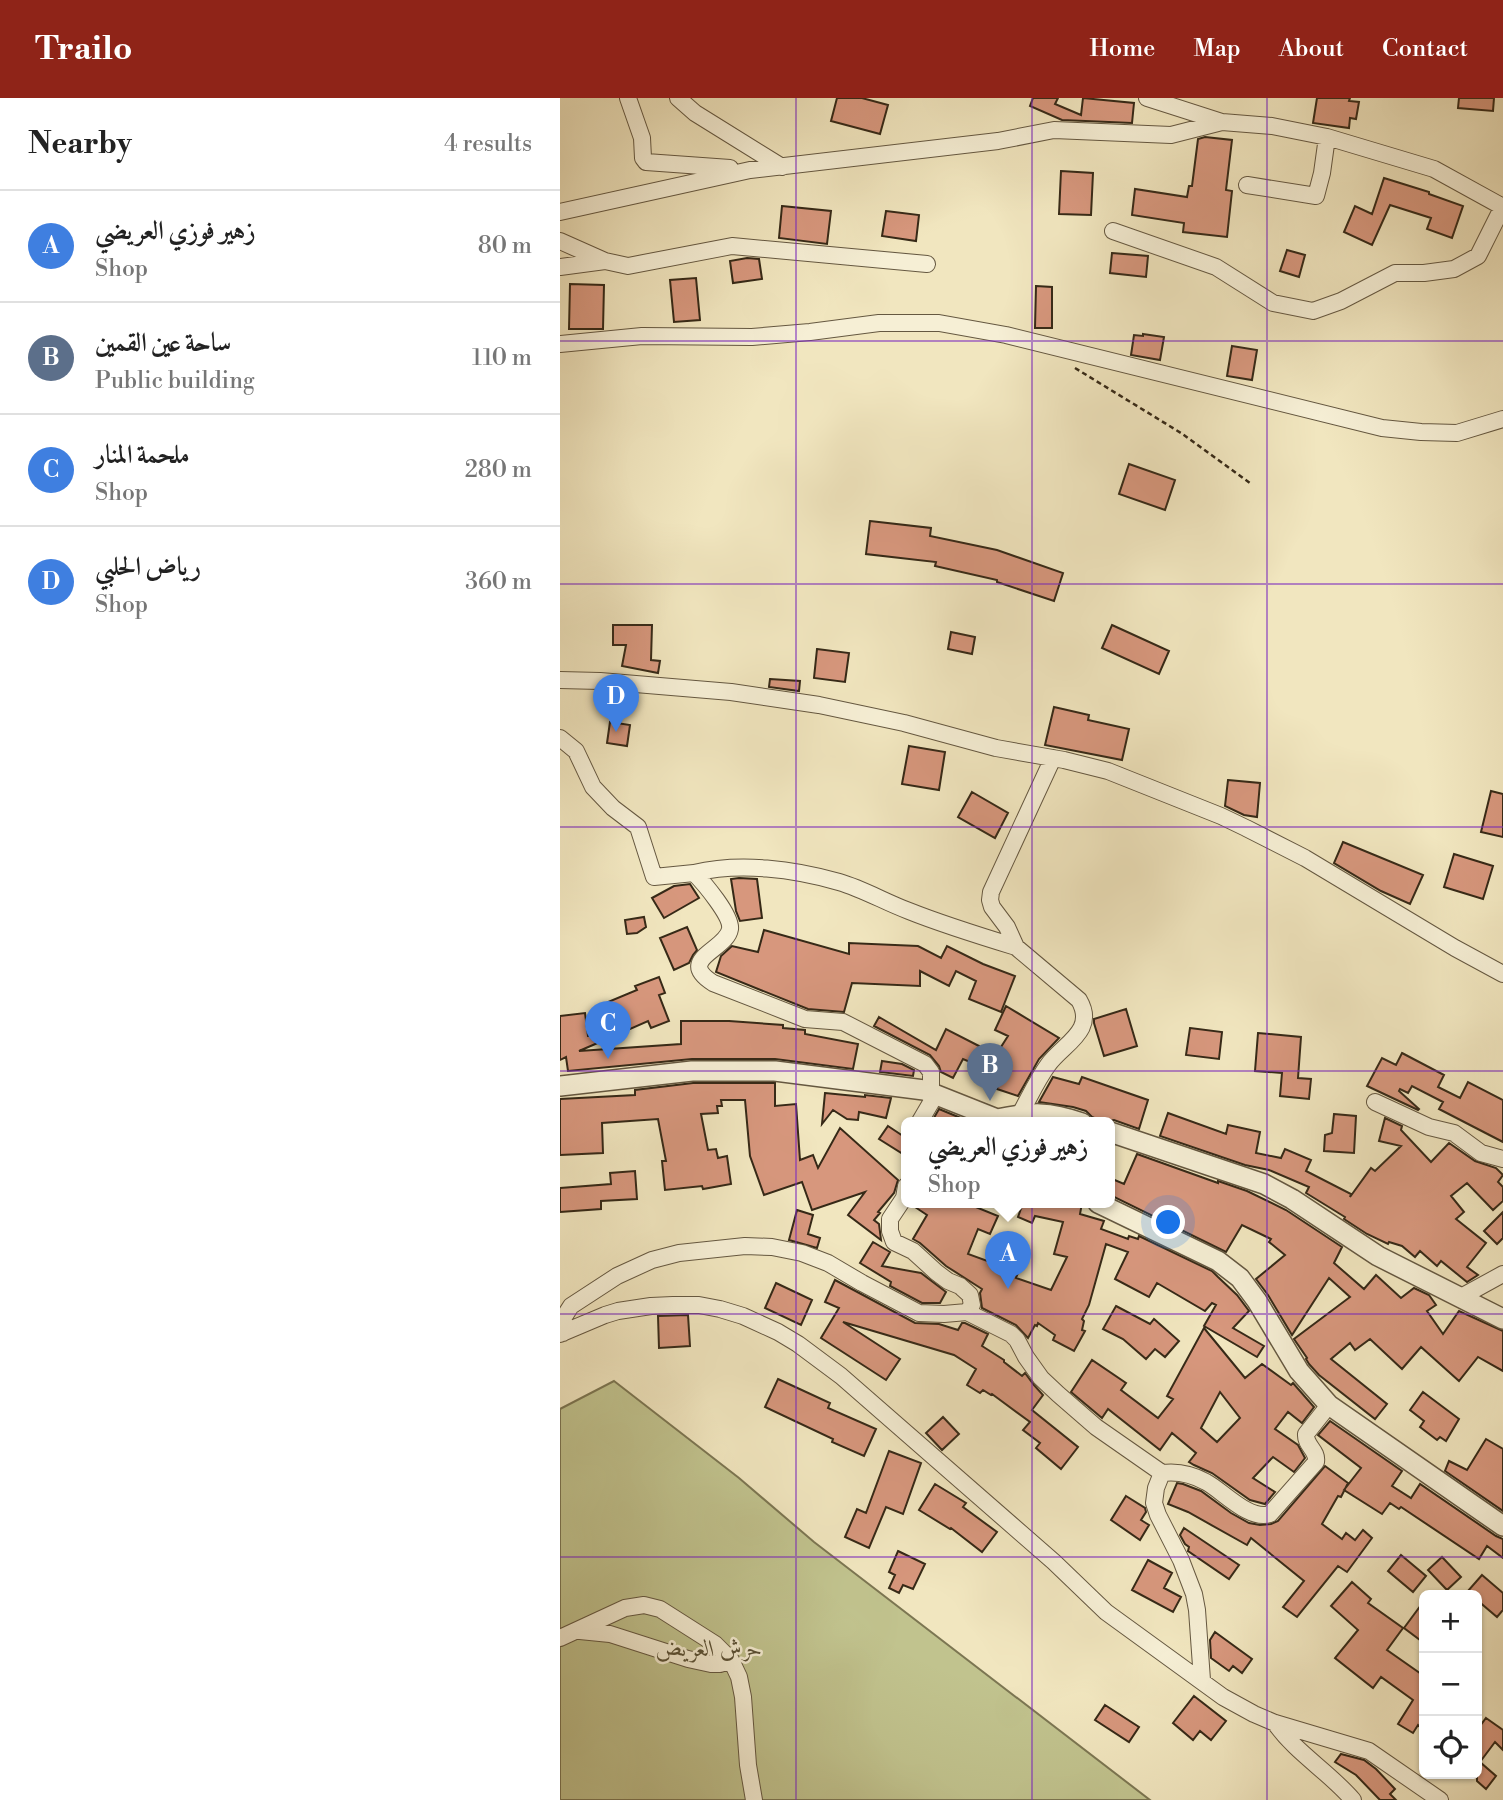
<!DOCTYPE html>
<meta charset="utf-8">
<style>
body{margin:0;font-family:"Libre Bodoni",Amiri,serif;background:#f2f2f2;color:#222}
.controls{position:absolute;right:21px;bottom:21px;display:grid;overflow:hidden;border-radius:10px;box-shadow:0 2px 5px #0004}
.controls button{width:63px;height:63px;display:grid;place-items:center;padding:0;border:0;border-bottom:2px solid #e0e0e0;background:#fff;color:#222;font:35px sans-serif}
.you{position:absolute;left:609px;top:1125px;width:24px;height:24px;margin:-18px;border:5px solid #fff;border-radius:50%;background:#1a73e8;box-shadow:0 0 0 10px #1a73e833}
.badge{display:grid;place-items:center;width:46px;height:46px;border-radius:50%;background:#8f2418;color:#fff;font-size:23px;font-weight:700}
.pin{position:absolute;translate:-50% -58px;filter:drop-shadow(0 2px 4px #0008)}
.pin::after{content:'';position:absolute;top:37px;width:24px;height:21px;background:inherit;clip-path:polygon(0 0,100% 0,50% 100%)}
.popup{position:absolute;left:341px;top:1019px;width:214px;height:91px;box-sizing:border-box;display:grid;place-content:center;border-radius:10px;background:#fff;filter:drop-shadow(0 2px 5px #0005);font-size:23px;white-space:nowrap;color:#767676}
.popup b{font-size:26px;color:#222}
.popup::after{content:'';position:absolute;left:50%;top:100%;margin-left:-14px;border:14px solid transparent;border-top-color:#fff}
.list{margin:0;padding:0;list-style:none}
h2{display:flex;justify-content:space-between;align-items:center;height:91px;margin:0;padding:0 28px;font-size:30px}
h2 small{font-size:23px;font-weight:400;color:#767676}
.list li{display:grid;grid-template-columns:46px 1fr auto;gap:21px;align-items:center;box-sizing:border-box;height:112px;padding:0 28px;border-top:2px solid #e0e0e0}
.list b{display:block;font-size:26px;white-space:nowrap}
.list p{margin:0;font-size:23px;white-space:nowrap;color:#767676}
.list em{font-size:23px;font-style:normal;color:#767676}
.icon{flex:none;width:38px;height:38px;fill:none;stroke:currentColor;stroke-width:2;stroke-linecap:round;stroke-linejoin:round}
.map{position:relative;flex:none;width:943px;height:1702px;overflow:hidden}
header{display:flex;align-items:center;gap:42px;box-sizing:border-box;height:98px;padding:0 35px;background:#8f2418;color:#fff}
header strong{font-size:33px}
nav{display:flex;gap:38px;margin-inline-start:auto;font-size:24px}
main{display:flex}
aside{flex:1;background:#fff}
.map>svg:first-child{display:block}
.green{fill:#c1c38e;stroke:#7c7652;stroke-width:2}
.building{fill:#d7977d;stroke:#362917;stroke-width:2;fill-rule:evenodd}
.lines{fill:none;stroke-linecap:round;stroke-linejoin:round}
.minor-casing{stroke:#655841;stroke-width:18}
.tertiary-casing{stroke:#655841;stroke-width:22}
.path{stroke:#362917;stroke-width:2.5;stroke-dasharray:5 3.5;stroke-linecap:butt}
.minor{stroke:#f6efd5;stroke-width:16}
.tertiary{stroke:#f6efd5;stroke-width:19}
.grid{fill:none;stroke:#7b2cbf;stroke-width:2;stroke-opacity:0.55}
.labels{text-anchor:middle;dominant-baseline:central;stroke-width:5;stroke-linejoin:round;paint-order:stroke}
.park-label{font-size:23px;font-style:italic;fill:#595035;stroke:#f6efd5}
</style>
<header>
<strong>Trailo</strong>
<nav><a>Home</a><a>Map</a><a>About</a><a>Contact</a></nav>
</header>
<main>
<aside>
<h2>Nearby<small>4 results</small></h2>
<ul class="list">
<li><span class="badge" style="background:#3f7fe0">A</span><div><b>زهير فوزي العريضي</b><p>Shop</p></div><em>80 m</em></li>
<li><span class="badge" style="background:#5c6f8a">B</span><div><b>ساحة عين القمين</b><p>Public building</p></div><em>110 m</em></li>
<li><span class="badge" style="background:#3f7fe0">C</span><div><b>ملحمة المنار</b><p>Shop</p></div><em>280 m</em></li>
<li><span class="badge" style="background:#3f7fe0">D</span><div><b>رياض الحلبي</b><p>Shop</p></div><em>360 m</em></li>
</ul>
</aside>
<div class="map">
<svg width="943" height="1702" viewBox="0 0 943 1702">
<rect width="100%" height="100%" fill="#f1e6bf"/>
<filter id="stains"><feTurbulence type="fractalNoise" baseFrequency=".00286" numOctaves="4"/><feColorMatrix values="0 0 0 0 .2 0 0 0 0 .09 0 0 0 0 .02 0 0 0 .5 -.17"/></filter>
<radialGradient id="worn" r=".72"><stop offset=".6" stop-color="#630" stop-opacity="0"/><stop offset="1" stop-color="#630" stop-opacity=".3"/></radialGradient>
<path class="green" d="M54 1283 179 1380 254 1444 590 1702H0V1311Z"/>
<path class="building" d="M277 0H302L328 7 320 36 271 23Z
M473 0H498L495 6 521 17 523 0 574 5 572 25 502 22 470 8Z
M757 0H790L789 3 799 4 796 21 790 20 789 30 753 25Z
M899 0H934L933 13 898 10Z
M645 39 672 42 666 92 672 93 667 139 623 134 624 125 572 117 575 91 627 99 629 88H632L638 41Z
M501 73 533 75 531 117 499 116Z
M824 80 869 94V96L903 108 892 140 867 131 871 120 830 107 812 147 784 134 795 108 812 116Z
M222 108 271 113 267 146 219 140Z
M326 113 359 117 356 143 322 138Z
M727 152 745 157 739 179 720 173Z
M552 155 588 158 586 179 550 175Z
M187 160 199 161 202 181 173 185 170 163Z
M136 180 140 222 114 224 110 182Z
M10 186 44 187 43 231H9Z
M476 188 492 189V230H475Z
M583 236 604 239 600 262 571 257 574 237 583 238Z
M672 248 697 252 692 282 667 278Z
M569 366 615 382 605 412 559 396Z
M310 423 371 430 370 438 437 452 503 475 494 503 437 484V482L375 468 376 464 306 456Z
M53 527H92L91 562 100 563 98 575 62 568 66 547H53Z
M552 527 609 553 599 576 542 550Z
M391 534 415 539 412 556 388 551Z
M257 551 289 555 285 584 254 580Z
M210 581 240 583 239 593 209 589Z
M494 609 529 617 528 622 569 631 562 662 485 647Z
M50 624 70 627 67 648 47 645Z
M349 648 385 654 379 692 342 686Z
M668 682 700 685 697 719 684 717 665 708Z
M931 693 943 696V739L921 734Z
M412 694 448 715 435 740 398 719Z
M783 744 863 777 850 806 821 793 774 765Z
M894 756 933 768 923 801 884 789Z
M179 780 197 781 202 820 180 823 176 813 171 781Z
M130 786 139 800 104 820 92 800 114 788Z
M84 819 86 829 77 835 67 836 65 822Z
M127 829 137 852 133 857 129 865 114 872 100 840Z
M204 832 289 856V845L358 848 381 860 387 848 423 866 455 878 441 914 409 901 416 883 396 873 389 888 360 873V888L292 885 284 914 248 911 156 874 161 858 172 848 198 854Z
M99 879 105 895 99 897 109 923 91 930 88 923 61 935 48 904 77 892 75 888Z
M446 908 499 940 479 961 458 998 437 991 441 964 434 960 448 938 435 932Z
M566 911 577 948 544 958 534 925V921Z
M25 915 28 938 53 936 54 938 19 953 121 946V923H169L223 927V930L245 932V936L298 946 293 971 215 961H132L8 973 6 959 0 962V918Z
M319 919 376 952 386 931 419 948 410 964 403 961 393 980 381 974 379 968 370 957 314 928Z
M630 930 662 934 659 961 626 957Z
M698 935 741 939 738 980 751 981 749 1001 720 998 722 975 695 973Z
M842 955 884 977 878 989 900 1000 908 984 943 1002V1044L879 1011 883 1004 852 988 848 995 840 991 839 993 859 1011 858 1012 807 988 822 960 836 967Z
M322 963 342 966 354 972 353 978 320 974Z
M493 979 519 986 522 979 588 1002 579 1031 554 1022 544 1024 532 1019 526 1013 513 1009 479 1004Z
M133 985H215V1008L236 1006 240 1062 253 1057 258 1070 280 1030 338 1082 334 1095 318 1114 320 1115 314 1122 319 1126 321 1142 288 1117 305 1094 252 1112 242 1084 204 1097 190 1058 185 1002H161L162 1008H157L158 1015 141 1016 148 1052 156 1051 158 1060 167 1058 171 1086 143 1091 142 1088 105 1092 102 1063H106L98 1021 42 1025 43 1055 0 1057V1001L75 997V992Z
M265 995 305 999V997L331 1000 326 1020 299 1014 298 1022 287 1021 273 1012 262 1026Z
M379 1011 408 1023 412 1025H371Z
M608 1015 666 1036 668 1027 700 1034 696 1055 721 1060 725 1051 751 1062 746 1073 791 1096 790 1099 811 1070 815 1073 841 1048 819 1043 825 1020 842 1028 841 1032 871 1064 889 1045 915 1063 936 1070 943 1077 938 1084 943 1089V1103L933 1112 907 1085 891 1098 904 1114 896 1121 926 1145 907 1169 918 1177 907 1184 881 1163 877 1168 860 1153 855 1159 842 1148 829 1144 828 1146 807 1136 784 1121 785 1119 746 1095 749 1089 709 1072 685 1067 600 1038Z
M774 1016 796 1018 794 1055 764 1053 765 1037 772 1035Z
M328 1028 346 1040V1050L343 1056 319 1041Z
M577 1056 658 1085V1083L687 1093 726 1112 782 1149 774 1165 804 1191 816 1177 841 1200 854 1190 869 1197 876 1207 867 1213 883 1236 899 1213 943 1233V1273L918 1259 899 1283 861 1249 842 1271 810 1241 795 1252 790 1245 771 1261 827 1306 815 1321 759 1277 749 1266 746 1261 747 1260 734 1241 790 1199 769 1180 732 1237 708 1197 696 1181 725 1157 709 1144 711 1141 682 1127 666 1154 550 1097V1080L564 1086Z
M75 1073 77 1101 41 1103V1111L0 1114V1090L51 1086 50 1075Z
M353 1105H406L438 1118 430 1136 418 1131 408 1156 441 1168 449 1147 466 1153 456 1180 491 1192 507 1159 494 1156 503 1124 475 1118 472 1125 458 1119 463 1105H522L520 1116 544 1123 541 1131 568 1141 569 1138 578 1141 579 1138 652 1173 658 1179 677 1197 689 1213 673 1230 704 1248 697 1259 644 1228 656 1207 652 1205 645 1213 597 1185 589 1199 555 1181 568 1154 546 1146 529 1207 522 1221 524 1223 522 1232 525 1233 514 1253 493 1242 495 1237 478 1225 477 1228 475 1227 468 1240 456 1227 422 1210 420 1195 422 1191 386 1168 360 1145 353 1141 367 1117 352 1107Z
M237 1112 253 1117 248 1136 260 1140 257 1150 229 1142Z
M943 1114V1140L937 1146 924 1133Z
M313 1144 330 1154 322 1168 361 1175 386 1194 380 1205H362L330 1188 331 1184 300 1165Z
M275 1182 355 1225 379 1226 398 1232 402 1225H405L428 1236 422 1248 444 1262V1264L462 1278 465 1275 474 1287 483 1297 472 1312 518 1349 501 1371 476 1350 480 1345 463 1332 470 1324 432 1296 431 1297 423 1292 420 1295 407 1287 416 1271 394 1257 283 1224 340 1261 326 1282 261 1240 279 1210 265 1204Z
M216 1185 252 1202 241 1227 205 1210Z
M556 1208 590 1226 594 1221 619 1243 605 1259 595 1251 586 1261 563 1241 543 1231Z
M128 1217 130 1248 99 1250 98 1218Z
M644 1230 685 1280 702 1266 731 1287 733 1285 754 1309 742 1325 728 1314 715 1331 738 1347 745 1360 734 1374 713 1359 693 1380 715 1394 705 1406 690 1402 652 1375 634 1367 629 1364 636 1355 612 1335 600 1352 548 1311 542 1320 511 1294 532 1262 566 1285 561 1292 598 1320 613 1301 607 1298ZM660 1294 680 1320 657 1344 641 1330Z
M218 1281 270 1305 268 1310 316 1331 304 1358 272 1344 273 1341 205 1309Z
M863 1294 899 1321 886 1343 880 1339 877 1342 860 1329 864 1323 850 1312Z
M383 1319 399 1336 382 1352 366 1335Z
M770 1323 842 1373 832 1388 851 1400 860 1386 936 1438 943 1441V1460L927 1448 919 1461 841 1409 839 1411 830 1405 822 1416 784 1392 801 1370 758 1337Z
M926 1341 943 1351V1413L885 1373 889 1363 907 1372Z
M329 1353 361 1365 343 1416 326 1409 309 1450 285 1439 297 1411 306 1415Z
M765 1368 788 1385 781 1399 778 1398 762 1426 782 1441 786 1435 795 1442 803 1432 812 1440 787 1474 778 1468 737 1519 723 1509 744 1483 691 1440 687 1447 628 1414 608 1406 617 1385 623 1386 641 1393 671 1415 689 1425 700 1427 711 1426 718 1423Z
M375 1386 406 1405 403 1409 437 1434 422 1454 391 1430 390 1431 359 1412Z
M566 1398 585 1410 586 1414 581 1422 589 1427 580 1442 551 1422Z
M624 1430 679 1467 669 1481 628 1453 629 1449 625 1446 620 1437Z
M338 1453 365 1466 353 1491 343 1487 339 1495 329 1490 335 1477 329 1474Z
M841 1457 866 1478 853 1494 828 1473Z
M882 1459 901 1479 887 1492 868 1472Z
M588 1462 612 1475 604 1490 621 1499 613 1514 572 1492Z
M922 1477 943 1495V1512L937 1519 917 1502V1497H911L907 1494Z
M792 1484 811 1501 808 1505 843 1530 827 1552 864 1578V1633L858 1627 853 1635 838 1626 853 1602 821 1579 813 1590 775 1560 798 1532 771 1508Z
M864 1503V1545L844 1530Z
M655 1534 692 1561 682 1575 673 1568 669 1573 651 1560 650 1542Z
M634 1598 666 1623 651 1642 640 1633 633 1642 613 1625Z
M545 1607 579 1629 569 1644 535 1622Z
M926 1620 943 1632V1652L935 1644 920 1664 936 1678 926 1691 917 1683V1632Z
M781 1656 804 1662 816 1671 835 1691 830 1696 836 1702H820L796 1677 775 1664Z"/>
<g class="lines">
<defs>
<path id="minor" d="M68 0 82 40 83 60 86 64 170 70
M118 0 135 15 222 69
M587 0 662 24 712 28 767 39 874 71 943 109
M687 87 756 98 762 75 767 39
M0 114 190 72 438 43 494 32 611 37 662 24
M553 133 656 169 713 205 753 213 781 203 835 175H864L894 171 918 158 943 108
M0 143 45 163 68 168 172 148 367 166
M0 169 45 163
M0 246 82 238 192 239 250 234 319 225H379L446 237 822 330 861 334 897 335 943 321
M0 582 40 583 171 594 259 607 344 625 436 650 504 662 548 673 661 718 686 730 745 760 895 850 943 876
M0 640 16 653 33 689 53 710 78 729 94 779 134 775C144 785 172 818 170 831 167 852 115 861 153 885L245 921 283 924 365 966 371 974V994
M134 775C180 764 234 771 279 784 303 791 325 804 349 813 384 827 420 838 456 849
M815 1004 869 1029 894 1035 921 1055 943 1061
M460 1016C469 1000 477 982 488 967 503 946 537 933 519 902L456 849 447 829 432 809 430 802 431 794 493 660
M359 1025 376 996
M346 1088 344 1100 330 1121V1133L334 1144 353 1153 376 1174 388 1183 400 1188 410 1197 412 1207 407 1214 451 1236 457 1242 466 1259 481 1280 498 1296 536 1329 602 1375
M901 1199 943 1176
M3 1235 4 1219 11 1208 57 1178 92 1162 119 1155 185 1148 212 1149 242 1155 268 1165 302 1185 359 1215 384 1216 407 1214
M0 1236 45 1217 58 1213 91 1208 113 1207H139L160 1211 183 1218 218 1234 238 1246 281 1278 494 1464 546 1514 663 1599 694 1616 715 1625 809 1653 880 1702
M20 1533 50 1536 128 1561 151 1566H160L171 1562
M0 1540 65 1510 84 1507 100 1511 155 1546 171 1562 179 1579 183 1599 188 1667 194 1702
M642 1582 637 1512 634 1496 621 1462 598 1417 594 1405 596 1390 602 1375C618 1373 632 1376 646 1384 663 1393 689 1423 710 1416L756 1364C758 1352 745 1348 746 1336L769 1307
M715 1625C736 1655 769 1674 793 1702"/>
<path id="tertiary" d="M0 988 132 973H215L364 992 437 1021 440 1025
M437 1021C472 1014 488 1013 522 1025
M550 1034 704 1086 732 1101 818 1158 943 1221
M538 1105 658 1163 680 1180 697 1203 739 1273 769 1307 943 1428"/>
</defs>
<use href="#minor" class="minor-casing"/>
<use href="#tertiary" class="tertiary-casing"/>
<path class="path" d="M515 270 621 335 690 385"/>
<use href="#minor" class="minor"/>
<use href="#tertiary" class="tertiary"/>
</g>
<path class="grid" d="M236 0V1702M472 0V1702M707 0V1702M0 243H943M0 486H943M0 729H943M0 973H943M0 1216H943M0 1459H943"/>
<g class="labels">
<g class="park-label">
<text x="149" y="1551">حرش العريض</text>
</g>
</g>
<rect width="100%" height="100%" filter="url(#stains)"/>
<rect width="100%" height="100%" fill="url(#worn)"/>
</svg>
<div class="controls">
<button>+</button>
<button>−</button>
<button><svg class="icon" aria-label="locate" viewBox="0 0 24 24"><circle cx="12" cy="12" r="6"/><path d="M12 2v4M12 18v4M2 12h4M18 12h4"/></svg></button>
</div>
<div class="you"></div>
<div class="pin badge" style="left:448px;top:1191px;background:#3f7fe0">A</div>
<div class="popup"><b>زهير فوزي العريضي</b>Shop</div>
<div class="pin badge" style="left:430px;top:1003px;background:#5c6f8a">B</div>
<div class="pin badge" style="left:48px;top:961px;background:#3f7fe0">C</div>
<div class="pin badge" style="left:56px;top:634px;background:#3f7fe0">D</div>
</div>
</main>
